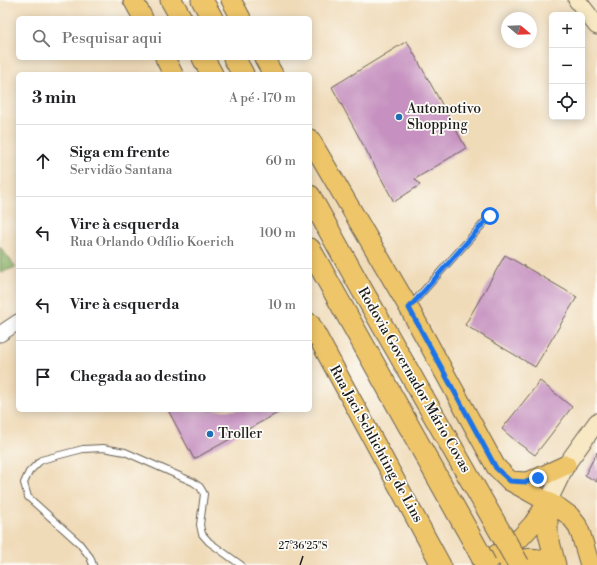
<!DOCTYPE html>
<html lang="pt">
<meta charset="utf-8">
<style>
body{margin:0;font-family:"Libre Bodoni",serif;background:#f2f2f2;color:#202124}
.controls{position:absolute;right:12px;top:12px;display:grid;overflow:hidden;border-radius:6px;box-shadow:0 2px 10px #0003}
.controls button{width:36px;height:36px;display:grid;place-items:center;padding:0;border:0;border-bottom:1px solid #e0e0e0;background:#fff;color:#202124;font:20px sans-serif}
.compass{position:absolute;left:501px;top:12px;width:36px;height:36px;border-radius:50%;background:#fff;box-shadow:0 2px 10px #0003;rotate:109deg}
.stop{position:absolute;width:12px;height:12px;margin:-9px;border:3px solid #1a73e8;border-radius:50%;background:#fff}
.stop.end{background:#1a73e8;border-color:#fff;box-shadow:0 1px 4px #0008}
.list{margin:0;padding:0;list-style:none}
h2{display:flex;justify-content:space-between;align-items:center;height:52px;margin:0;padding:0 16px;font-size:17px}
h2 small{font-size:13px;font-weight:400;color:#757577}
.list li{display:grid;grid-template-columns:26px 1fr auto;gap:12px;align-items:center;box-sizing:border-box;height:72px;padding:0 16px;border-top:1px solid #e0e0e0}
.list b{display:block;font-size:15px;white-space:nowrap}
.list p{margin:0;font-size:13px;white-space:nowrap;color:#757577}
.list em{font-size:13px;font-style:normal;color:#757577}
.icon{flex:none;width:22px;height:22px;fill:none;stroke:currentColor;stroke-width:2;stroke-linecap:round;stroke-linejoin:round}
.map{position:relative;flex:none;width:597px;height:565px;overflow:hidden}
.search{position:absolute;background:#fff;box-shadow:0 2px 10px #0003;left:16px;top:16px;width:296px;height:44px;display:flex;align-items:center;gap:10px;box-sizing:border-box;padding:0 14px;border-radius:6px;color:#757577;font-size:15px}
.panel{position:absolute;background:#fff;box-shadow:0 2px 10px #0003;left:16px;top:72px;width:296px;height:340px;border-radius:6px}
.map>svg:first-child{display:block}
.forest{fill:#87ad62;stroke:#52643f}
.building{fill:#c691c0}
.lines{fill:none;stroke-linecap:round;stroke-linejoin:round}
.service-casing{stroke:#665f53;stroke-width:8}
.tertiary-casing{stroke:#665f53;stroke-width:17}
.secondary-casing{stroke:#665f53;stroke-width:19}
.primary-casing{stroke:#665f53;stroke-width:21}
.motorway-casing{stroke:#665f53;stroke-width:23}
.service{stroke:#fff;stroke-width:6}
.tertiary{stroke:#fff;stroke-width:15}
.secondary{stroke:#f8e8c3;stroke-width:17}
.primary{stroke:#eec569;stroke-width:19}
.motorway{stroke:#eec569;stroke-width:21}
.motorway-bridge-casing{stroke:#665f53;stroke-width:23;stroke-linecap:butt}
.motorway-bridge{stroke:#eec569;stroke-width:21}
.route{stroke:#1a73e8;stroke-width:5}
.ticks{fill:none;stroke:#1c1c1c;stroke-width:1.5}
.poi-dot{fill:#1f6fb2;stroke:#fdfcf7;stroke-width:1.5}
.labels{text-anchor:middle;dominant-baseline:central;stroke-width:3.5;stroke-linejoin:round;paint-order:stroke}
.poi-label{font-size:14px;fill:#1c1c1c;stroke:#fdfcf7;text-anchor:start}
.street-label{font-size:14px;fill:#1c1c1c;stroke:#fdfcf7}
.ticks-label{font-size:10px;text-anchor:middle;fill:#1c1c1c;stroke:#fdfcf7;stroke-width:3.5;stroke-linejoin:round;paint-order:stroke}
</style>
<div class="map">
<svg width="597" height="565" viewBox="0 0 597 565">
<rect width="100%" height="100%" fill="#fdfcf7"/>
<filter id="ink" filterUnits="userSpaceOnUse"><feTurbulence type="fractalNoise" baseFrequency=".025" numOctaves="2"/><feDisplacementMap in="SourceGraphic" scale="8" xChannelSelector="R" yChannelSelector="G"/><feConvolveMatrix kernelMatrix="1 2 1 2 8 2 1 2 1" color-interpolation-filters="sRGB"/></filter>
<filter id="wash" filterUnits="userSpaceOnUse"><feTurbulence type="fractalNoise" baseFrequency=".012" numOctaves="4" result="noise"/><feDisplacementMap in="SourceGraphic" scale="16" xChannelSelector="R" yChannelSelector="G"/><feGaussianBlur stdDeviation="0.9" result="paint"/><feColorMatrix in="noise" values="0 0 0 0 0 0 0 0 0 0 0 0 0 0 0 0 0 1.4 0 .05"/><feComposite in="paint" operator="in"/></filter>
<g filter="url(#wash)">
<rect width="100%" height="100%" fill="#f0dbb9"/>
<path class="forest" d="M0 247 16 267 0 273Z"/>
<g id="blocks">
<path class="building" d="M407 41 466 148 415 179 420 185 394 202 332 87Z
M505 255 577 297 535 367 465 325Z
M540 381 572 407 535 455 518 443 502 429Z
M168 410H283L194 459Z
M597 452V482L585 475Z"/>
</g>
</g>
<g filter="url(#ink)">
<use href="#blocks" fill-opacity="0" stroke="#665f53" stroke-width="1"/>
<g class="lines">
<defs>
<path id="service" d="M411 305 490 216
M93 565 90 557 79 543 28 497 24 483 29 472 41 460 83 449 103 448 125 452 193 482 200 487 204 494 200 525 202 534 209 542 241 565"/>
<path id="tertiary" d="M0 334 18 322"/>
<path id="secondary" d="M577 0 597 26
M548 502 566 465 597 422"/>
<path id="primary" d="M133 0 143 18
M231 0 241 18
M165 58 173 74
M264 58 273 74
M310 139 409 308 496 467 510 481 559 508 570 516 577 525 581 535 590 565
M310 323 441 565
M510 481 526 482 538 478 566 465
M548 502V534L556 565
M482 565 521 537 533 524 548 502
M509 565C526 555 537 558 554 562"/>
<path id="motorway" d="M171 0 181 18
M202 0 212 18
M203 58 212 74
M234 58 243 74
M310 196 357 281 502 535
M310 249 478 550"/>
</defs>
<use href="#service" class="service-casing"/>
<use href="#tertiary" class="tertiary-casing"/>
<use href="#secondary" class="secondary-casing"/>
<use href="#primary" class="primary-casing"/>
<use href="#motorway" class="motorway-casing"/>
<use href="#service" class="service"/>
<use href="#tertiary" class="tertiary"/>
<use href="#secondary" class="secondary"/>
<use href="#primary" class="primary"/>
<use href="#motorway" class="motorway"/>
<defs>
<path id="motorway-bridge" d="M502 535 519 565
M478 550 486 565"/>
</defs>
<use href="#motorway-bridge" class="motorway-bridge-casing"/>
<use href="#motorway-bridge" class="motorway-bridge"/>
</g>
</g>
<g class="lines" filter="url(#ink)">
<path class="route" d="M490 216 409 308 496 468 510 481 526 482 538 478"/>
</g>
<path class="ticks" d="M300 565 303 556"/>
<g class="poi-dot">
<circle cx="399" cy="117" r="4"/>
<circle cx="210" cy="434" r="4"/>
</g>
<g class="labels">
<g class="poi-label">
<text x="407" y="109">Automotivo<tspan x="407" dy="16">Shopping</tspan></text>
<text x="218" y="434">Troller</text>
</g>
<g class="street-label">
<text transform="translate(414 380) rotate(60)">Rodovia Governador Mário Covas</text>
<text transform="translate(376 444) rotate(61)">Rua Jaci Schlichting de Lins</text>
</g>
</g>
<g class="ticks-label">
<text x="303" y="549">27°36'25"S</text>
</g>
</svg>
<div class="controls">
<button>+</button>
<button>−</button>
<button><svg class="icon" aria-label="locate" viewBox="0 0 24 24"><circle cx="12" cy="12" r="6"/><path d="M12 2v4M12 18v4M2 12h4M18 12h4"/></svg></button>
</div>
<svg class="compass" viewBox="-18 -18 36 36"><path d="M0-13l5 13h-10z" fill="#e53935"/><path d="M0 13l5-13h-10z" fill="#757577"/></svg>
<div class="stop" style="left:490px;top:216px"></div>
<div class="stop end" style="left:538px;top:478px"></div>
<div class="search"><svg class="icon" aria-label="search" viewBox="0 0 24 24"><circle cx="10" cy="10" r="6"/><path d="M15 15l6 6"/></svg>Pesquisar aqui</div>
<section class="panel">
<h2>3 min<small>A pé · 170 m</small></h2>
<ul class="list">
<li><svg class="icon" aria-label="ahead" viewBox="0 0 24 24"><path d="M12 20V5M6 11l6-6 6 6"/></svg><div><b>Siga em frente</b><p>Servidão Santana</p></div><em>60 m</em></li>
<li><svg class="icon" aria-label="left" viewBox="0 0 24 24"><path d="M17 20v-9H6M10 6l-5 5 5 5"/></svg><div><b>Vire à esquerda</b><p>Rua Orlando Odílio Koerich</p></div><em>100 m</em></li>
<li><svg class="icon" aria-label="left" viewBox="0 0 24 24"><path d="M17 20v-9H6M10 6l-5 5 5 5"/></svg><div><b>Vire à esquerda</b></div><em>10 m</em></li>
<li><svg class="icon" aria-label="arrive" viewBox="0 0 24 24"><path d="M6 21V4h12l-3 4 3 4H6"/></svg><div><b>Chegada ao destino</b></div></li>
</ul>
</section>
</div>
